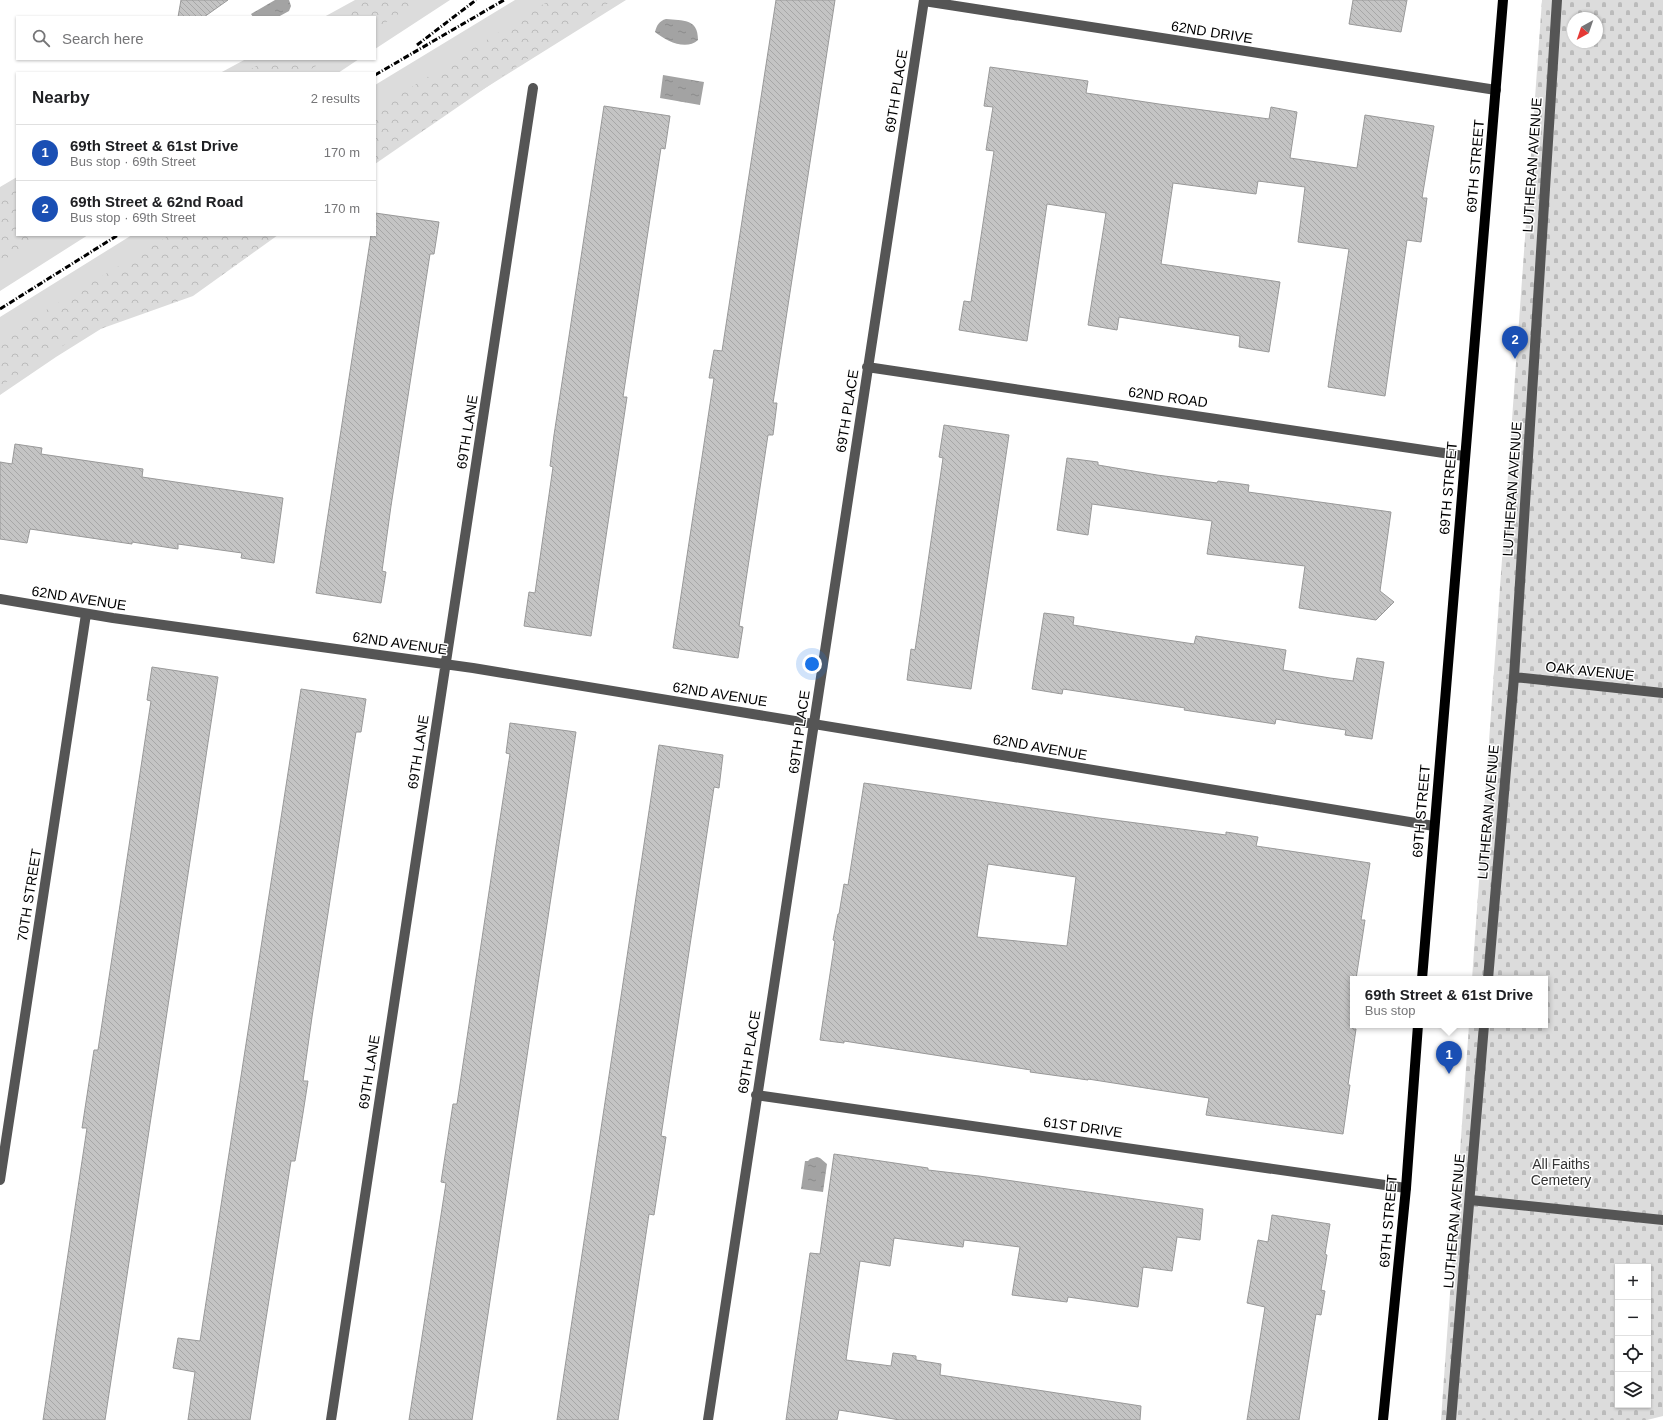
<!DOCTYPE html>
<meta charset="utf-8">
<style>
body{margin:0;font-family:Helvetica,sans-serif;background:#f2f2f2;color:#202124}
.controls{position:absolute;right:12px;bottom:12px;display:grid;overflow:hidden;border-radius:0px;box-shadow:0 1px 3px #0004}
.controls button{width:36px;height:36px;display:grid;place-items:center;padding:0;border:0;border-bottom:1px solid #e0e0e0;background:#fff;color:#202124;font:20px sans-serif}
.compass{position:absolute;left:1567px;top:12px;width:36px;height:36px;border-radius:50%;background:#fff;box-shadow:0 1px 3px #0004;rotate:220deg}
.you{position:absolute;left:812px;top:664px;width:14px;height:14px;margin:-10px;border:3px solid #fff;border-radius:50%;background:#1a73e8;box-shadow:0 0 0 6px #1a73e833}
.badge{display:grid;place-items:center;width:26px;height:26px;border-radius:50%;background:#000;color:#fff;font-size:13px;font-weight:700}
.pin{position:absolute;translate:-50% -33px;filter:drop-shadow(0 1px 2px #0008)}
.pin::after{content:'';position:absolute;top:21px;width:14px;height:12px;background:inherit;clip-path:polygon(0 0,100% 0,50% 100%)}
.popup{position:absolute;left:1350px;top:976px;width:198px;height:52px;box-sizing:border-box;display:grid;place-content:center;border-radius:0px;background:#fff;filter:drop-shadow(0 1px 3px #0005);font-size:13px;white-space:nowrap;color:#757577}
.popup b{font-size:15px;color:#202124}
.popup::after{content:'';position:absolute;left:50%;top:100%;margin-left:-8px;border:8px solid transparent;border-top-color:#fff}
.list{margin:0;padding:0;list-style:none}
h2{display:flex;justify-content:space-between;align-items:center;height:52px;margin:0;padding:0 16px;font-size:17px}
h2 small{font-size:13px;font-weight:400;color:#757577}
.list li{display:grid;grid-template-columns:26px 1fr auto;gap:12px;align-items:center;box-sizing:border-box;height:56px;padding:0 16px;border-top:1px solid #e0e0e0}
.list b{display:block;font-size:15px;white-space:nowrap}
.list p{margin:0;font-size:13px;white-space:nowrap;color:#757577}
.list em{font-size:13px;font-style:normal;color:#757577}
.icon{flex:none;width:22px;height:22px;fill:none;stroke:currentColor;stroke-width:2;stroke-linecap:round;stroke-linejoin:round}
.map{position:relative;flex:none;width:1663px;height:1420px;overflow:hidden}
.search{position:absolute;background:#fff;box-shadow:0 1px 3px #0004;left:16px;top:16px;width:360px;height:44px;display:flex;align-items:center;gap:10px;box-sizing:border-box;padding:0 14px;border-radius:0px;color:#757577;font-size:15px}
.panel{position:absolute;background:#fff;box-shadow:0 1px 3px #0004;left:16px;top:72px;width:360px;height:164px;border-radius:0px}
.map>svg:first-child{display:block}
.grass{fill:#dcdcdc}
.forest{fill:url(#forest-crowns)}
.cemetery{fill:url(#cemetery-stones);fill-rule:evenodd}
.water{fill:url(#water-ripples)}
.building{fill:url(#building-back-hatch);stroke:#999;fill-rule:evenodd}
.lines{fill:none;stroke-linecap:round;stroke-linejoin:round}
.minor{stroke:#555;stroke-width:10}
.major{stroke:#000;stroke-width:10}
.rail{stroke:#000;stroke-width:3;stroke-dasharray:6 2 1 2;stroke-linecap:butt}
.labels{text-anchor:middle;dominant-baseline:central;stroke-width:3;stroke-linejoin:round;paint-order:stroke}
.street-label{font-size:14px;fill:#000;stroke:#fff}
.park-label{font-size:14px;fill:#333;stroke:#fff}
</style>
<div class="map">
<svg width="1663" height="1420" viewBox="0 0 1663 1420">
<defs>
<pattern id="forest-crowns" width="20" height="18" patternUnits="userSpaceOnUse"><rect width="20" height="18" fill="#dcdcdc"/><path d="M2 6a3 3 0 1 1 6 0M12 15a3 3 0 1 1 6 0" fill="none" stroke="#bbb"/></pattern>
<pattern id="cemetery-stones" width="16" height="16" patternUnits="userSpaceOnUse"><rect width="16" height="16" fill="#dcdcdc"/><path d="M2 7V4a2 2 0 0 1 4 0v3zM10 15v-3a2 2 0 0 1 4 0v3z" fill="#bbb"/></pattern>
<pattern id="water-ripples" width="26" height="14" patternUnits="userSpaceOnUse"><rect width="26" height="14" fill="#a3a3a3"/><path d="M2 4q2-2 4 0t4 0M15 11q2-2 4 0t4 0" fill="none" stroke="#8b8b8b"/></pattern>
<pattern id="building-back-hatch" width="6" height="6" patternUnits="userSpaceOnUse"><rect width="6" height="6" fill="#c4c4c4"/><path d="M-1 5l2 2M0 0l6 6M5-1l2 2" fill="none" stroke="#a7a7a7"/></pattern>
</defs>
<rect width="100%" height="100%" fill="#fff"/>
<path class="grass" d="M355 0H450L375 49V17H324Z
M515 0H626L375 157V85Z
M246 59H359L338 73H220Z
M17 177V235H88L0 291V187Z
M132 235H251L56 357 0 395V317Z"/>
<path class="forest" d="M368 0H421L375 29V17H339Z
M550 0H613L375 164V110Z
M268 59H327L305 73H244Z
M17 183V235H45L0 262V193Z
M170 235H278L193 296 75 338 0 386V338Z"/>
<path class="cemetery" d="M1542 0H1663V1416L1647 1420H1441L1469 1025H1545V979H1472ZM1573 18H1597V42H1573ZM1618 1267H1648V1405H1618Z"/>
<path class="water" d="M275 0H289L291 6 289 11 278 17H253L251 14Z
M666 19C683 21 698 18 698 40 686 51 666 41 655 32 657 25 659 21 666 19Z
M663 75 704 82 700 105 660 98Z
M817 1157 820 1158 827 1164 823 1192 801 1189 805 1161H808L810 1159Z"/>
<path class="building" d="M181 0H228L204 17H178Z
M776 0H835L773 403H777L773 435H768L739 626 743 627 738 658 673 648 714 378H709L714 350 722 351Z
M1353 0H1407L1401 32 1349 24Z
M990 67 1088 81 1086 93 1159 104 1269 119 1271 107 1297 112 1290 158 1357 168 1365 115 1434 126 1422 198H1427L1421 242 1407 240 1385 396 1328 387 1349 249 1298 242 1305 187 1258 181 1256 194 1173 183 1161 264 1280 282 1269 352 1239 347 1240 336 1119 317 1117 330 1088 325 1106 213 1047 204 1027 341 959 330 964 301 971 302 994 151 986 150 993 107 984 106Z
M604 106 670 116 665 149 661 148 647 238 623 397H627L591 636 524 626 529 592 535 593 553 467 550 466 554 435Z
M375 213 439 222 434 254H430L391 506 382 571 386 572 381 603 316 593 371 235H375Z
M944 425 1009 435 971 689 907 680 911 649 915 650 920 617 943 458 939 457Z
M15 444 42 448 41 454 143 469 142 477 283 498 274 563 241 558 242 553 178 544V549L132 542V544L30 529 27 543 0 539V462L12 464Z
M1067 458 1098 462V465L1157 475 1217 483 1218 481 1249 485 1248 492 1391 512 1380 591 1394 602 1376 620 1299 608 1305 566 1207 554 1212 521 1092 504 1088 535 1057 530Z
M1044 613 1074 617 1073 625 1134 635 1194 644 1196 636 1286 650 1283 670 1330 678 1353 681 1357 658 1384 662 1372 739 1345 735 1346 730 1299 723 1276 719 1275 724 1184 710 1185 708 1063 689 1062 694 1032 689Z
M152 667 218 677 105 1420H43L87 1128H82L94 1050H98L151 701 147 700Z
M301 689 366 699 361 732H356L312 1017 303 1081H308L303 1113 295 1161H291L250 1420H188L195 1372 173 1368 178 1338 200 1341Z
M510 723 576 732 472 1420H409L446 1183 441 1182 453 1104H457L500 819 510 754 506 753Z
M659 745 723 755 719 788 714 787 661 1136 666 1137 654 1215 649 1214 618 1420H557Z
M864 783 1099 818 1226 835V832L1258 837 1256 846 1370 863 1361 920H1365L1356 979H1353V1029H1356L1348 1085H1350L1343 1134 1206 1115 1209 1098 1088 1079V1080L1030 1072 1031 1070 844 1041V1043L820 1040 835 941 833 940 838 914H839L844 884 848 885ZM988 864 1076 877 1067 946 977 937Z
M834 1154 928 1168V1170L979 1176 1203 1209 1200 1240 1177 1237 1172 1271 1143 1267 1138 1307 1068 1297 1067 1302 1012 1295 1020 1247 964 1240 963 1247 894 1238 890 1266 860 1261 846 1360 891 1366 893 1353 916 1356V1360L941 1364 940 1375 1141 1406 1140 1420H900L839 1410 837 1420H786L810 1253 820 1254Z
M1272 1215 1330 1224 1325 1254 1327 1255 1321 1290 1325 1291 1321 1315 1316 1314 1299 1420H1247L1265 1307 1247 1303 1258 1240 1268 1242Z"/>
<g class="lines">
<path class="minor" d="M924 1 1496 90
M867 367 1464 456
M0 599 113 618 473 668 1434 826
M1514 677 1663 693
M1488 979 1514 677 1557 0
M756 1095 1406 1188
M0 1180 86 614
M1470 1200 1663 1220
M331 1420 533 88
M708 1420 924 0
M1451 1420 1484 1025"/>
<path class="major" d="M1422 979 1503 0
M1383 1420 1406 1188 1418 1025"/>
<path class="rail" d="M417 45 476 0
M375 75 504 0
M0 309 118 235"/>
</g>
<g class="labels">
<g class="street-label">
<text transform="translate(1212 32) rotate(9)">62ND DRIVE</text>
<text transform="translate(896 91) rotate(-81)">69TH PLACE</text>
<text transform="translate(1532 165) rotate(-86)">LUTHERAN AVENUE</text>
<text transform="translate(1475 166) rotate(-85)">69TH STREET</text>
<text transform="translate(1168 397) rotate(8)">62ND ROAD</text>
<text transform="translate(847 411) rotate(-81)">69TH PLACE</text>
<text transform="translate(467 432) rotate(-81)">69TH LANE</text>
<text transform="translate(1448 488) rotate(-85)">69TH STREET</text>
<text transform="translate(1512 489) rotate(-86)">LUTHERAN AVENUE</text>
<text transform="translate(79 598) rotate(9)">62ND AVENUE</text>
<text transform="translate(400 643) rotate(8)">62ND AVENUE</text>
<text transform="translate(1590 671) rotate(6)">OAK AVENUE</text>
<text transform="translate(720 694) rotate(9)">62ND AVENUE</text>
<text transform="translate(799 732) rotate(-82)">69TH PLACE</text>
<text transform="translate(1040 747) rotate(10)">62ND AVENUE</text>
<text transform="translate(418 752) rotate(-81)">69TH LANE</text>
<text transform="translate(1421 811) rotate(-85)">69TH STREET</text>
<text transform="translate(1488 812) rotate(-85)">LUTHERAN AVENUE</text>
<text transform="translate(29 895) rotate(-81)">70TH STREET</text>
<text transform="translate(749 1052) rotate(-81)">69TH PLACE</text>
<text transform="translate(369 1072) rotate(-81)">69TH LANE</text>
<text transform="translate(1083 1127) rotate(8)">61ST DRIVE</text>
<text transform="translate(1388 1221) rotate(-85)">69TH STREET</text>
<text transform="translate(1454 1221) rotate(-85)">LUTHERAN AVENUE</text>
</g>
<g class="park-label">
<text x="1561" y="1164">All Faiths<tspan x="1561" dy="16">Cemetery</tspan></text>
</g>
</g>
</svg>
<div class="controls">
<button>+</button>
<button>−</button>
<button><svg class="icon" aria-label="locate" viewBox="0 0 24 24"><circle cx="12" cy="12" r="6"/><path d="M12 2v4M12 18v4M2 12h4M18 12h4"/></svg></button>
<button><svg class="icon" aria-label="layers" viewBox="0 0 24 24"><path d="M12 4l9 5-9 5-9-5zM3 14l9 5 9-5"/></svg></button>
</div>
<svg class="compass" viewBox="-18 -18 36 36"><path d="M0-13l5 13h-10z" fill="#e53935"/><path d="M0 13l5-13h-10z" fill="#757577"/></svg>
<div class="you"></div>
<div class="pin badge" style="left:1449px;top:1074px;background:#1a4fb4">1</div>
<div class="popup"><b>69th Street &amp; 61st Drive</b>Bus stop</div>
<div class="pin badge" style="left:1515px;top:359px;background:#1a4fb4">2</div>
<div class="search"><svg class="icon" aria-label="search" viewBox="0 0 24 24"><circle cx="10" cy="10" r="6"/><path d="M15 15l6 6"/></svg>Search here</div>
<section class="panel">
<h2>Nearby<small>2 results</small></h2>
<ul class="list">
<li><span class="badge" style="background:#1a4fb4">1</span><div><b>69th Street &amp; 61st Drive</b><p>Bus stop · 69th Street</p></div><em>170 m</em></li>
<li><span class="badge" style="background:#1a4fb4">2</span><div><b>69th Street &amp; 62nd Road</b><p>Bus stop · 69th Street</p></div><em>170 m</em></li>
</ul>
</section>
</div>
